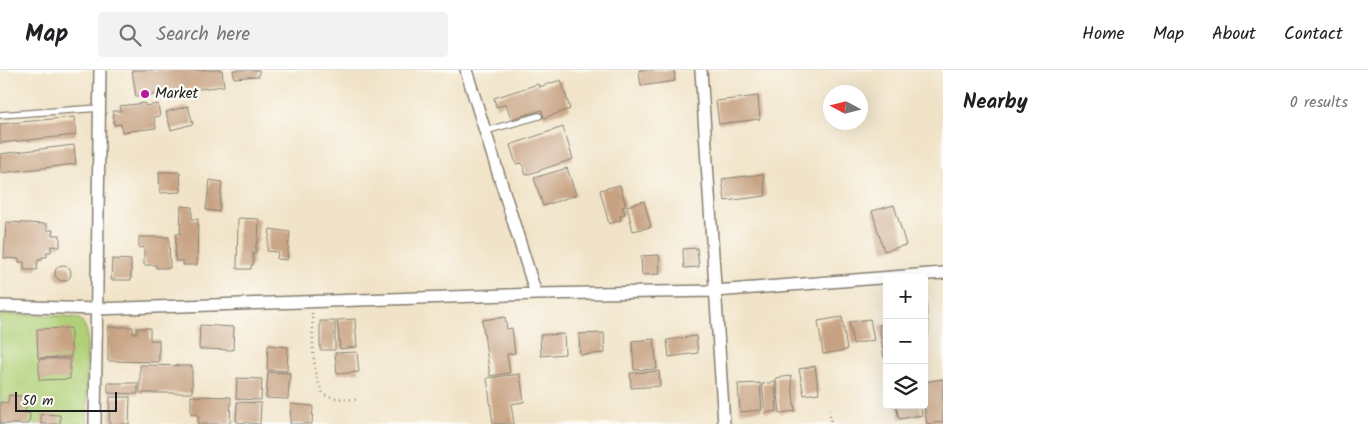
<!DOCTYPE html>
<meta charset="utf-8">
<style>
body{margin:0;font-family:Kalam,sans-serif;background:#f2f2f2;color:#202124}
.controls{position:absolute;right:15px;bottom:15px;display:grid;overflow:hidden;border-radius:5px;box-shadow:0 5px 20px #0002}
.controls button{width:45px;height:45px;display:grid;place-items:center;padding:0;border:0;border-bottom:1px solid #e0e0e0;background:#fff;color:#202124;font:25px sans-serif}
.compass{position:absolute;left:823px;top:15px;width:45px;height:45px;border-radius:50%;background:#fff;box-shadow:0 5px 20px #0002;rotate:277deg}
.scale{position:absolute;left:15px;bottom:12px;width:102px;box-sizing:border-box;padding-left:5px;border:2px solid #1c1c1c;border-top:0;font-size:14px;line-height:18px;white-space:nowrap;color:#1c1c1c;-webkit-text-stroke:4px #fdfcf7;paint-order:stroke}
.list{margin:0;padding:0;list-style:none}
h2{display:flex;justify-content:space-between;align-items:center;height:65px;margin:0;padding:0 20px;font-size:21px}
h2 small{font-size:16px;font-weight:400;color:#757577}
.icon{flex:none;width:28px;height:28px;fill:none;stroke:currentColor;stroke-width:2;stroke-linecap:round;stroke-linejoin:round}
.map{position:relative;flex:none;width:943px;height:354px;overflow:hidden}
header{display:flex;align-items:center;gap:30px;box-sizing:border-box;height:70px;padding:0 25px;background:#fff;border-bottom:1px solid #e0e0e0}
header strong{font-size:24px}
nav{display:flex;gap:28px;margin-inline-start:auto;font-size:18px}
.search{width:350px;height:45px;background:#f2f2f2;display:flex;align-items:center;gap:12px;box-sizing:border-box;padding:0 18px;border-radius:5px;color:#757577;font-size:19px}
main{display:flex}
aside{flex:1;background:#fff}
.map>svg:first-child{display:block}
.green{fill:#b0d078;stroke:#66764a}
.building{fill:#c7a282}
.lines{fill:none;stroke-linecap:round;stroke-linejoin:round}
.service-casing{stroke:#868072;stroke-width:8}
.minor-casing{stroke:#868072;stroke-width:14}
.path{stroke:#868072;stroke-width:2.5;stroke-dasharray:1 4;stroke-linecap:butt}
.service{stroke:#fff;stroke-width:5.5}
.minor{stroke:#fff;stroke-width:11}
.poi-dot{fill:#b5179e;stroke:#fdfcf7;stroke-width:2}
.labels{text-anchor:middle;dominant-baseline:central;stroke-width:4.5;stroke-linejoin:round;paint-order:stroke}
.poi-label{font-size:15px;fill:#1c1c1c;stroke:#fdfcf7;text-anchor:start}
</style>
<header>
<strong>Map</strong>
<div class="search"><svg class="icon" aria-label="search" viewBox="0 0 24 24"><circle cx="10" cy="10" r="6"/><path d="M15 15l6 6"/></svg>Search here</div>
<nav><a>Home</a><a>Map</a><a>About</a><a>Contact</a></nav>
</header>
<main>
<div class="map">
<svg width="943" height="354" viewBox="0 0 943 354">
<rect width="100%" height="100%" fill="#fdfcf7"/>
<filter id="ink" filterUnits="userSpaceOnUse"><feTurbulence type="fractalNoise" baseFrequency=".02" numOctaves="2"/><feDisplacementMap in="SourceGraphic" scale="10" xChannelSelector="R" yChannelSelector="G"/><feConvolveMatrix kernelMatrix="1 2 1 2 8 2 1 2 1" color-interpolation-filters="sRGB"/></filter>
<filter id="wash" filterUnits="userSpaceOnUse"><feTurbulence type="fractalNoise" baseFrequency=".0096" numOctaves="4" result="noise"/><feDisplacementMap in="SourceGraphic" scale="20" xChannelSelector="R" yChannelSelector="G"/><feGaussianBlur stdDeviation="1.12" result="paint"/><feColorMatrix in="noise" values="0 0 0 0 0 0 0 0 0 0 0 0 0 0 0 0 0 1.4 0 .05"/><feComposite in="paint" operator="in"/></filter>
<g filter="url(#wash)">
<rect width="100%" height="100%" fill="#f1e3c7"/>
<path class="green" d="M0 244C15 245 69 244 79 249 84 252 85 258 87 262V354H0Z"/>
<g id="blocks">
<path class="building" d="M132 0H222L224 16 136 27Z
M233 0H259V6L234 8Z
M639 0H674L675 11 641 16Z
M561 10 570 39 544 48 542 40 511 49 506 34 496 37 494 28 538 14 539 17Z
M758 26 760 49 719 54 716 31Z
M145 33V36L158 34 160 46 154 47 156 58 122 62 121 54 114 55 113 41H121L120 36Z
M188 36 193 54 171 60 166 42Z
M74 47 76 65 0 73V54Z
M563 57 573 89 526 105 522 93 516 94 510 75Z
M74 75 76 94 1 103 0 84Z
M567 98 576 125 543 136 534 108Z
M159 102H180L181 122 160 123Z
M763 104 766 126 725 131 722 109Z
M210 110 222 112 219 142 206 140Z
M620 115 626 136 622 137 625 144 620 146 621 150 609 154 600 120Z
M644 131 651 157 633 161 627 136Z
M894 135 906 175 884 181 872 141Z
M181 136 192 137V149H198L197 195H183V191H175L176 164H180Z
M238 148 259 149 258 173H256V183H253V195H251V199H237Z
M6 152 47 154V160H53L52 165H60V177L51 176V182H47V187H42V190H38L37 200H24V192H19V189L4 188Z
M270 159 290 162 287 190 277 189 278 182 267 181Z
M139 167H169L170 198H156V195H144V177L139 178Z
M697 178 699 197 684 198 683 179Z
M659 185 660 204 642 205 641 186Z
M112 189 131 190V210H111Z
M55 203a8 8 0 1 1 16 0a8 8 0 1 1-16 0Z
M924 226H926L928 267 924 268Z
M505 247 507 259 512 258 515 283 507 284 510 303 490 306 482 250Z
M842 247 847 280 823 284 818 251Z
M355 249 357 277 340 279 337 250Z
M870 249 874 270 853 274 849 252Z
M320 251H335V280H320Z
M887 254V287L884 288 879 255Z
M200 255 234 257 233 280 199 279Z
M108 257H133V263H137V258H150V270H159V292L108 291Z
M71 258V287L38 288 37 259Z
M604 263 605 283 580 285 579 264Z
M564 264 565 284 541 286 540 265Z
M696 266 698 283 669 287 667 270Z
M654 269 657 299 634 300 632 271Z
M268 275 288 277 287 301 267 300Z
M357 282 359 302 337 304 335 283Z
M39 289H70V309L39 310Z
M140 295 192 296V323H140Z
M815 296 819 323 804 325 799 299Z
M659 301 660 316 631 318 630 303Z
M268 302 290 303 288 329 266 328Z
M520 304 524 332 511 334 514 354H493L487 308Z
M791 306 795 341 780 343 776 308Z
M237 308 262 309 261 330 236 329Z
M943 309V352L927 354 924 336V312Z
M775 312 777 341 765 343 762 314Z
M108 313H138V324L108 323Z
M760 313 762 340 740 342 738 314Z
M9 325 27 327 25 343H30L29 354H0V332L8 333Z
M191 326 231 327 230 354H198V345L191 344Z
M110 327H130L129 354H109Z
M237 332 261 333 260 354 236 352Z
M291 334 313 336 312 354H290Z
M896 335H920L922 345 899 349Z
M41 344 60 345V354H41Z"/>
</g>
</g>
<g filter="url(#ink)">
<use href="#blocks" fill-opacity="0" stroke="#868072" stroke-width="1"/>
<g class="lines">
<defs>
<path id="service" d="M0 45 100 38
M485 61 539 46"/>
<path id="minor" d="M466 0 536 224
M701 0 724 354
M0 236 96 239 536 224 715 221 943 203
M95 354 100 0"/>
</defs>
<use href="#service" class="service-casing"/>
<use href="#minor" class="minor-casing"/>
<path class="path" d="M312 243C314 270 310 301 324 325L336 328 358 330
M829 340 831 354"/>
<use href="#service" class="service"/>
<use href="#minor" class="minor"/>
</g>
</g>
<circle class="poi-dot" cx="145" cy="24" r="5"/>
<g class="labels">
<g class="poi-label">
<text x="155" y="24">Market</text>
</g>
</g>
</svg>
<div class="controls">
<button>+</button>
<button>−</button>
<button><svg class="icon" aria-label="layers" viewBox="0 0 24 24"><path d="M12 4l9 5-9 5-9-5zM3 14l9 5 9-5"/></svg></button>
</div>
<svg class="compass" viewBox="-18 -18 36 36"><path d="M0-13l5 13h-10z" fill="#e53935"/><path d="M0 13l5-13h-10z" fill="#757577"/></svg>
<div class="scale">50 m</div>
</div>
<aside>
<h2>Nearby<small>0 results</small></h2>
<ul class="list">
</ul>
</aside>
</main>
